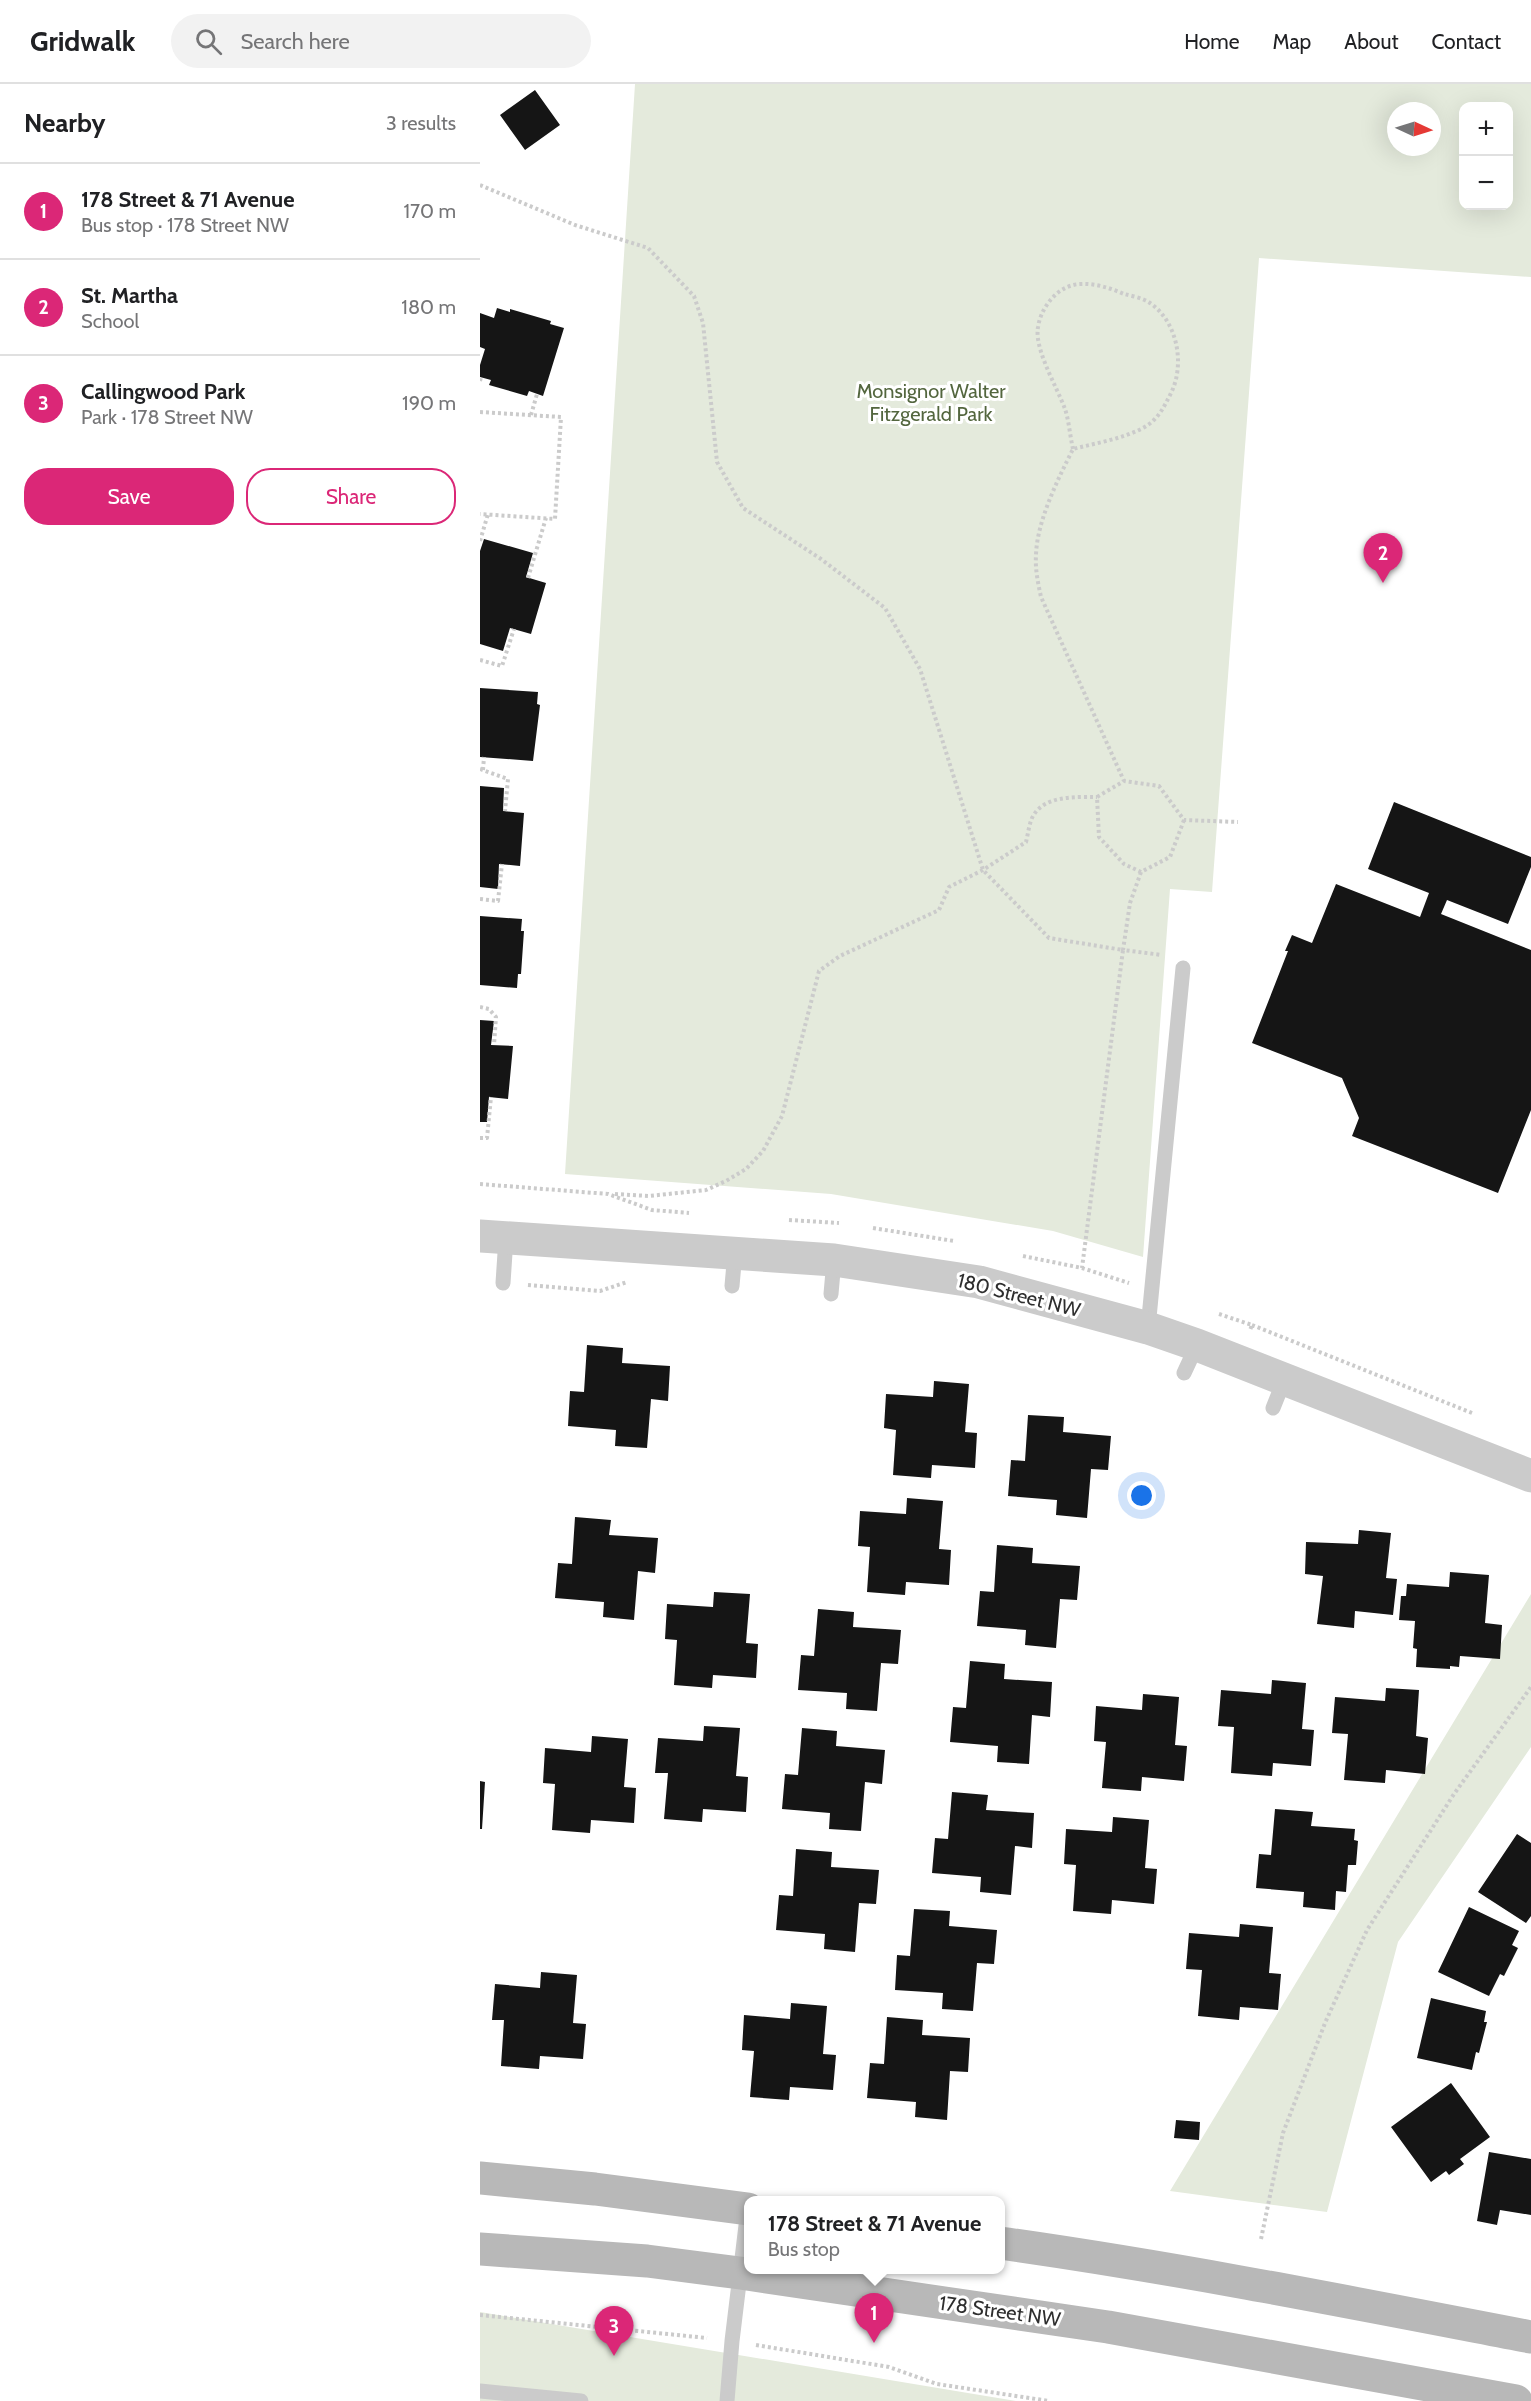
<!DOCTYPE html>
<meta charset="utf-8">
<style>
body{margin:0;font-family:Cabin,sans-serif;background:#f2f2f2;color:#202124}
.controls{position:absolute;right:18px;top:18px;display:grid;overflow:hidden;border-radius:12px;box-shadow:0 6px 24px #0002}
.controls button{width:54px;height:54px;display:grid;place-items:center;padding:0;border:0;border-bottom:2px solid #e0e0e0;background:#fff;color:#202124;font:30px sans-serif}
.compass{position:absolute;left:907px;top:18px;width:54px;height:54px;border-radius:50%;background:#fff;box-shadow:0 6px 24px #0002;rotate:94deg}
.you{position:absolute;left:662px;top:1412px;width:21px;height:21px;margin:-15px;border:4px solid #fff;border-radius:50%;background:#1a73e8;box-shadow:0 0 0 9px #1a73e833}
.badge{display:grid;place-items:center;width:39px;height:39px;border-radius:50%;background:#db2777;color:#fff;font-size:20px;font-weight:700}
.pin{position:absolute;translate:-50% -50px;filter:drop-shadow(0 2px 3px #0008)}
.pin::after{content:'';position:absolute;top:32px;width:21px;height:18px;background:inherit;clip-path:polygon(0 0,100% 0,50% 100%)}
.popup{position:absolute;left:264px;top:2112px;width:261px;height:78px;box-sizing:border-box;display:grid;place-content:center;border-radius:12px;background:#fff;filter:drop-shadow(0 2px 4px #0005);font-size:20px;white-space:nowrap;color:#757577}
.popup b{font-size:22px;color:#202124}
.popup::after{content:'';position:absolute;left:50%;top:100%;margin-left:-12px;border:12px solid transparent;border-top-color:#fff}
.list{margin:0;padding:0;list-style:none}
h2{display:flex;justify-content:space-between;align-items:center;height:78px;margin:0;padding:0 24px;font-size:26px}
h2 small{font-size:20px;font-weight:400;color:#757577}
.list li{display:grid;grid-template-columns:39px 1fr auto;gap:18px;align-items:center;box-sizing:border-box;height:96px;padding:0 24px;border-top:2px solid #e0e0e0}
.list b{display:block;font-size:22px;white-space:nowrap}
.list p{margin:0;font-size:20px;white-space:nowrap;color:#757577}
.list em{font-size:20px;font-style:normal;color:#757577}
.actions{display:flex;gap:12px;padding:18px 24px}
.actions a{flex:1;padding:14px 0;border:2px solid #db2777;border-radius:24px;text-align:center;font-size:21px;color:#db2777}
.actions .main{background:#db2777;color:#fff}
.icon{flex:none;width:33px;height:33px;fill:none;stroke:currentColor;stroke-width:2;stroke-linecap:round;stroke-linejoin:round}
.map{position:relative;flex:none;width:1051px;height:2317px;overflow:hidden}
header{display:flex;align-items:center;gap:36px;box-sizing:border-box;height:84px;padding:0 30px;background:#fff;border-bottom:2px solid #e0e0e0}
header strong{font-size:28px}
nav{display:flex;gap:33px;margin-inline-start:auto;font-size:21px}
.search{width:420px;height:54px;background:#f2f2f2;display:flex;align-items:center;gap:15px;box-sizing:border-box;padding:0 21px;border-radius:33px;color:#757577;font-size:22px}
main{display:flex}
aside{flex:1;background:#fff}
.map>svg:first-child{display:block}
.green{fill:#e4eadc;fill-rule:evenodd}
.building{fill:#151515}
.lines{fill:none;stroke-linecap:round;stroke-linejoin:round}
.path{stroke:#cbcbcb;stroke-width:4;stroke-dasharray:3 3;stroke-linecap:butt}
.service{stroke:#cbcbcb;stroke-width:15}
.tertiary{stroke:#cbcbcb;stroke-width:33}
.secondary{stroke:#b8b8b8;stroke-width:33}
.labels{text-anchor:middle;dominant-baseline:central;stroke-width:6;stroke-linejoin:round;paint-order:stroke}
.park-label{font-size:20px;fill:#53663e;stroke:#fff}
.street-label{font-size:20px;fill:#2e2e2e;stroke:#fff}
</style>
<header>
<strong>Gridwalk</strong>
<div class="search"><svg class="icon" aria-label="search" viewBox="0 0 24 24"><circle cx="10" cy="10" r="6"/><path d="M15 15l6 6"/></svg>Search here</div>
<nav><a>Home</a><a>Map</a><a>About</a><a>Contact</a></nav>
</header>
<main>
<aside>
<h2>Nearby<small>3 results</small></h2>
<ul class="list">
<li><span class="badge">1</span><div><b>178 Street &amp; 71 Avenue</b><p>Bus stop · 178 Street NW</p></div><em>170 m</em></li>
<li><span class="badge">2</span><div><b>St. Martha</b><p>School</p></div><em>180 m</em></li>
<li><span class="badge">3</span><div><b>Callingwood Park</b><p>Park · 178 Street NW</p></div><em>190 m</em></li>
</ul>
<div class="actions"><a class="main">Save</a><a>Share</a></div>
</aside>
<div class="map">
<svg width="1051" height="2317" viewBox="0 0 1051 2317">
<rect width="100%" height="100%" fill="#fff"/>
<path class="green" d="M155 0H1051V193L779 174 732 808 690 805 663 1173 573 1147 351 1110 85 1090ZM1028 22V122H984V22ZM916 27H952V63H916Z
M1051 1510V1663L918 1858 847 2128 690 2107Z
M0 2228 536 2317H0Z"/>
<path class="building" d="M55 6 80 41 45 66 20 31Z
M17 224 30 228V225L71 237 70 240 84 244 63 312 49 307 47 312 9 301 11 296 0 293V281L5 265 0 263V229L14 234Z
M4 455 53 469 46 493 66 499 51 550 30 544 23 567 0 560V467Z
M0 604 58 608 57 620 60 621 53 677 0 673Z
M0 702 24 704 23 727 44 729 40 782 19 780 18 805 0 803Z
M914 718 1051 773V783L1028 840 967 816 961 830 1051 866V1026L1018 1109 872 1052 879 1034 862 994 772 959 808 867H805L812 851 832 859 856 800 940 833 949 809 888 785Z
M0 832 42 835 41 847H44L41 890H38L37 904 0 901Z
M0 936 14 937 11 961 33 962 28 1015 9 1013 7 1038H0Z
M107 1261 143 1264 142 1279 190 1282 188 1317 171 1315 167 1364 135 1362 136 1346 88 1342 90 1307 104 1308Z
M454 1297 489 1300 485 1348 497 1349 495 1384 452 1381 451 1394 413 1391 416 1346 404 1344 406 1310 453 1313Z
M548 1331 584 1333 583 1348 631 1352 628 1386 611 1385 607 1434 576 1431 577 1416 528 1412 531 1376 545 1377Z
M427 1414 463 1417 459 1465 471 1466 469 1501 426 1498 425 1511 387 1508 390 1463 378 1462 380 1427 426 1430Z
M95 1433 131 1436 129 1451 178 1454 175 1489 158 1487 154 1536 123 1533 124 1518 75 1514 78 1479 92 1480Z
M879 1446 911 1449 906 1494 917 1495 913 1531 875 1527 874 1544 837 1540 843 1492 825 1490 826 1458 878 1460Z
M517 1461 553 1464 552 1479 600 1482 597 1516 580 1515 576 1564 545 1561 546 1546 497 1542 500 1507 514 1508Z
M970 1488 1009 1491 1005 1539 1022 1541 1020 1575 980 1572 979 1583 970 1582V1585L936 1583 937 1565 933 1564 935 1537 919 1536 921 1512H926L927 1500 969 1503Z
M234 1508 270 1510 266 1559 278 1560 276 1594 233 1591 232 1604 194 1601 197 1556 185 1555 187 1520 233 1523Z
M338 1525 374 1528 373 1543 421 1546 418 1580 401 1579 397 1627 366 1625 367 1609 318 1606 321 1571 334 1572Z
M490 1577 525 1580 524 1595 572 1598 570 1633 552 1631 549 1680 517 1678 518 1662 470 1658 473 1623 486 1624Z
M792 1596 826 1599 822 1645 834 1646 831 1682 793 1679 792 1692 751 1689 754 1643 738 1642 741 1606 791 1610Z
M906 1604 939 1606 936 1652 948 1654 945 1690 906 1686 905 1699 864 1696 868 1650 852 1649 855 1613 905 1617Z
M663 1610 699 1613 695 1661 707 1662 704 1697 662 1693 661 1707 622 1704 626 1658 614 1657 616 1622 662 1626Z
M224 1642 260 1644 256 1692 268 1693 266 1728 223 1725 222 1738 184 1735 188 1689H175L178 1654 223 1657Z
M322 1644 357 1647 356 1662 405 1666 402 1700 385 1698 381 1747 349 1745 350 1729 302 1725 305 1690 318 1691Z
M112 1652 148 1655 144 1703 156 1704 154 1739 111 1736 110 1749 72 1746 75 1700 63 1699 65 1664 111 1668Z
M0 1697 5 1698 2 1745H0Z
M472 1708 508 1711 506 1726 554 1729 552 1764 535 1762 531 1811 500 1808 501 1793 452 1789 455 1754 468 1755Z
M795 1725 833 1728 831 1742 875 1745 874 1756 878 1757 876 1781H868L866 1808 856 1807 855 1826 823 1823 824 1808 776 1804 779 1770 791 1771Z
M633 1733 669 1736 665 1784 677 1785 674 1820 632 1816 631 1830 593 1827 596 1781 584 1780 586 1745 632 1748Z
M1037 1750 1051 1759V1832L1046 1839 998 1808Z
M316 1765 352 1768 351 1783 399 1786 396 1820 379 1819 375 1868 344 1865 345 1850 296 1846 299 1811 313 1812Z
M989 1823 1039 1847 1032 1861 1038 1864 1024 1892 1020 1890 1009 1912 958 1888Z
M434 1825 470 1827 469 1842 517 1846 514 1880 497 1879 493 1927 462 1925 463 1909 415 1906 417 1871 430 1872Z
M760 1840 793 1843 789 1889 801 1890 798 1926 760 1923 759 1936 718 1932 722 1886 706 1885 709 1849 759 1853Z
M61 1888 97 1891 93 1939 106 1940 103 1975 60 1972 59 1985 21 1982 24 1936H12L15 1900 60 1904Z
M951 1914 1006 1927 1004 1938H1007L999 1969 996 1968 992 1986 937 1974Z
M311 1919 347 1922 343 1970 356 1971 353 2006 310 2003 309 2016 270 2013 274 1967 262 1966 264 1931 310 1935Z
M407 1933 443 1936 442 1951 490 1954 488 1988 470 1987 467 2036 435 2033 436 2018 387 2014 390 1979 404 1980Z
M971 1999 1010 2053 980 2075 984 2080 969 2091 966 2087 951 2098 911 2043Z
M696 2036 720 2038 719 2056 694 2054Z
M1009 2068 1051 2075V2131L1020 2126 1017 2141 997 2137Z"/>
<g class="lines">
<path class="path" d="M0 101 95 141 168 164 214 212 223 239 237 378 263 424 341 475 405 524 440 585 503 786 569 854 643 866 602 1184
M0 297 1 293
M0 328 81 333 75 435 0 430
M51 331 57 310
M593 365C590 352 589 337 585 325 577 303 554 265 558 243 561 223 578 201 600 200 615 199 630 204 644 210 652 212 663 214 670 219 698 238 705 281 691 309 684 323 678 336 663 344 642 355 616 359 593 365 578 395 557 437 556 471 555 485 558 499 561 513L644 697
M0 457 8 430
M48 494 66 434
M0 576 22 582 34 545
M0 685 28 695 25 727
M3 686 4 673
M704 736 690 773 661 788 644 780 619 753 617 713 644 697 679 702 704 736 758 738
M661 788 650 819 643 866 682 871
M0 815 18 817 22 780
M0 923 9 925 16 933 14 961
M0 1054H7L11 1013
M0 1100 128 1110 172 1126 209 1129
M135 1110 169 1112 226 1106 246 1097 266 1085 283 1067 302 1032 339 887 360 872 459 826 469 803 503 786 546 758C548 750 549 741 552 734 563 711 595 713 617 713
M309 1136 359 1139
M393 1144 474 1157
M543 1172 602 1184 649 1199
M48 1201 120 1207 147 1198
M739 1230 772 1241 770 1246
M772 1241 992 1329
M781 2155 803 2049 845 1939 887 1846 974 1710 1051 1603
M0 2231 227 2254
M276 2261 409 2283 457 2300 569 2317"/>
<path class="service" d="M23 1199 26 1154
M252 1202 255 1168
M351 1210 354 1176
M668 1244 703 884
M704 1289 717 1261
M793 1324 805 1294
M0 2307 101 2317
M247 2317 252 2257 268 2125"/>
<path class="tertiary" d="M0 1152 354 1176 499 1198 668 1244 717 1261 1051 1392"/>
<path class="secondary" d="M0 2094 115 2105 268 2125
M520 2159C698 2184 874 2219 1051 2253
M0 2165 167 2177 260 2189 628 2243 1036 2317"/>
</g>
<g class="labels">
<g class="park-label">
<text x="451" y="307">Monsignor Walter<tspan x="451" dy="23">Fitzgerald Park</tspan></text>
</g>
<g class="street-label">
<text transform="translate(539 1211) rotate(14)">180 Street NW</text>
<text transform="translate(520 2227) rotate(8)">178 Street NW</text>
</g>
</g>
</svg>
<div class="controls">
<button>+</button>
<button>−</button>
</div>
<svg class="compass" viewBox="-18 -18 36 36"><path d="M0-13l5 13h-10z" fill="#e53935"/><path d="M0 13l5-13h-10z" fill="#757577"/></svg>
<div class="you"></div>
<div class="pin badge" style="left:394px;top:2259px">1</div>
<div class="popup"><b>178 Street &amp; 71 Avenue</b>Bus stop</div>
<div class="pin badge" style="left:903px;top:499px">2</div>
<div class="pin badge" style="left:134px;top:2272px">3</div>
</div>
</main>
